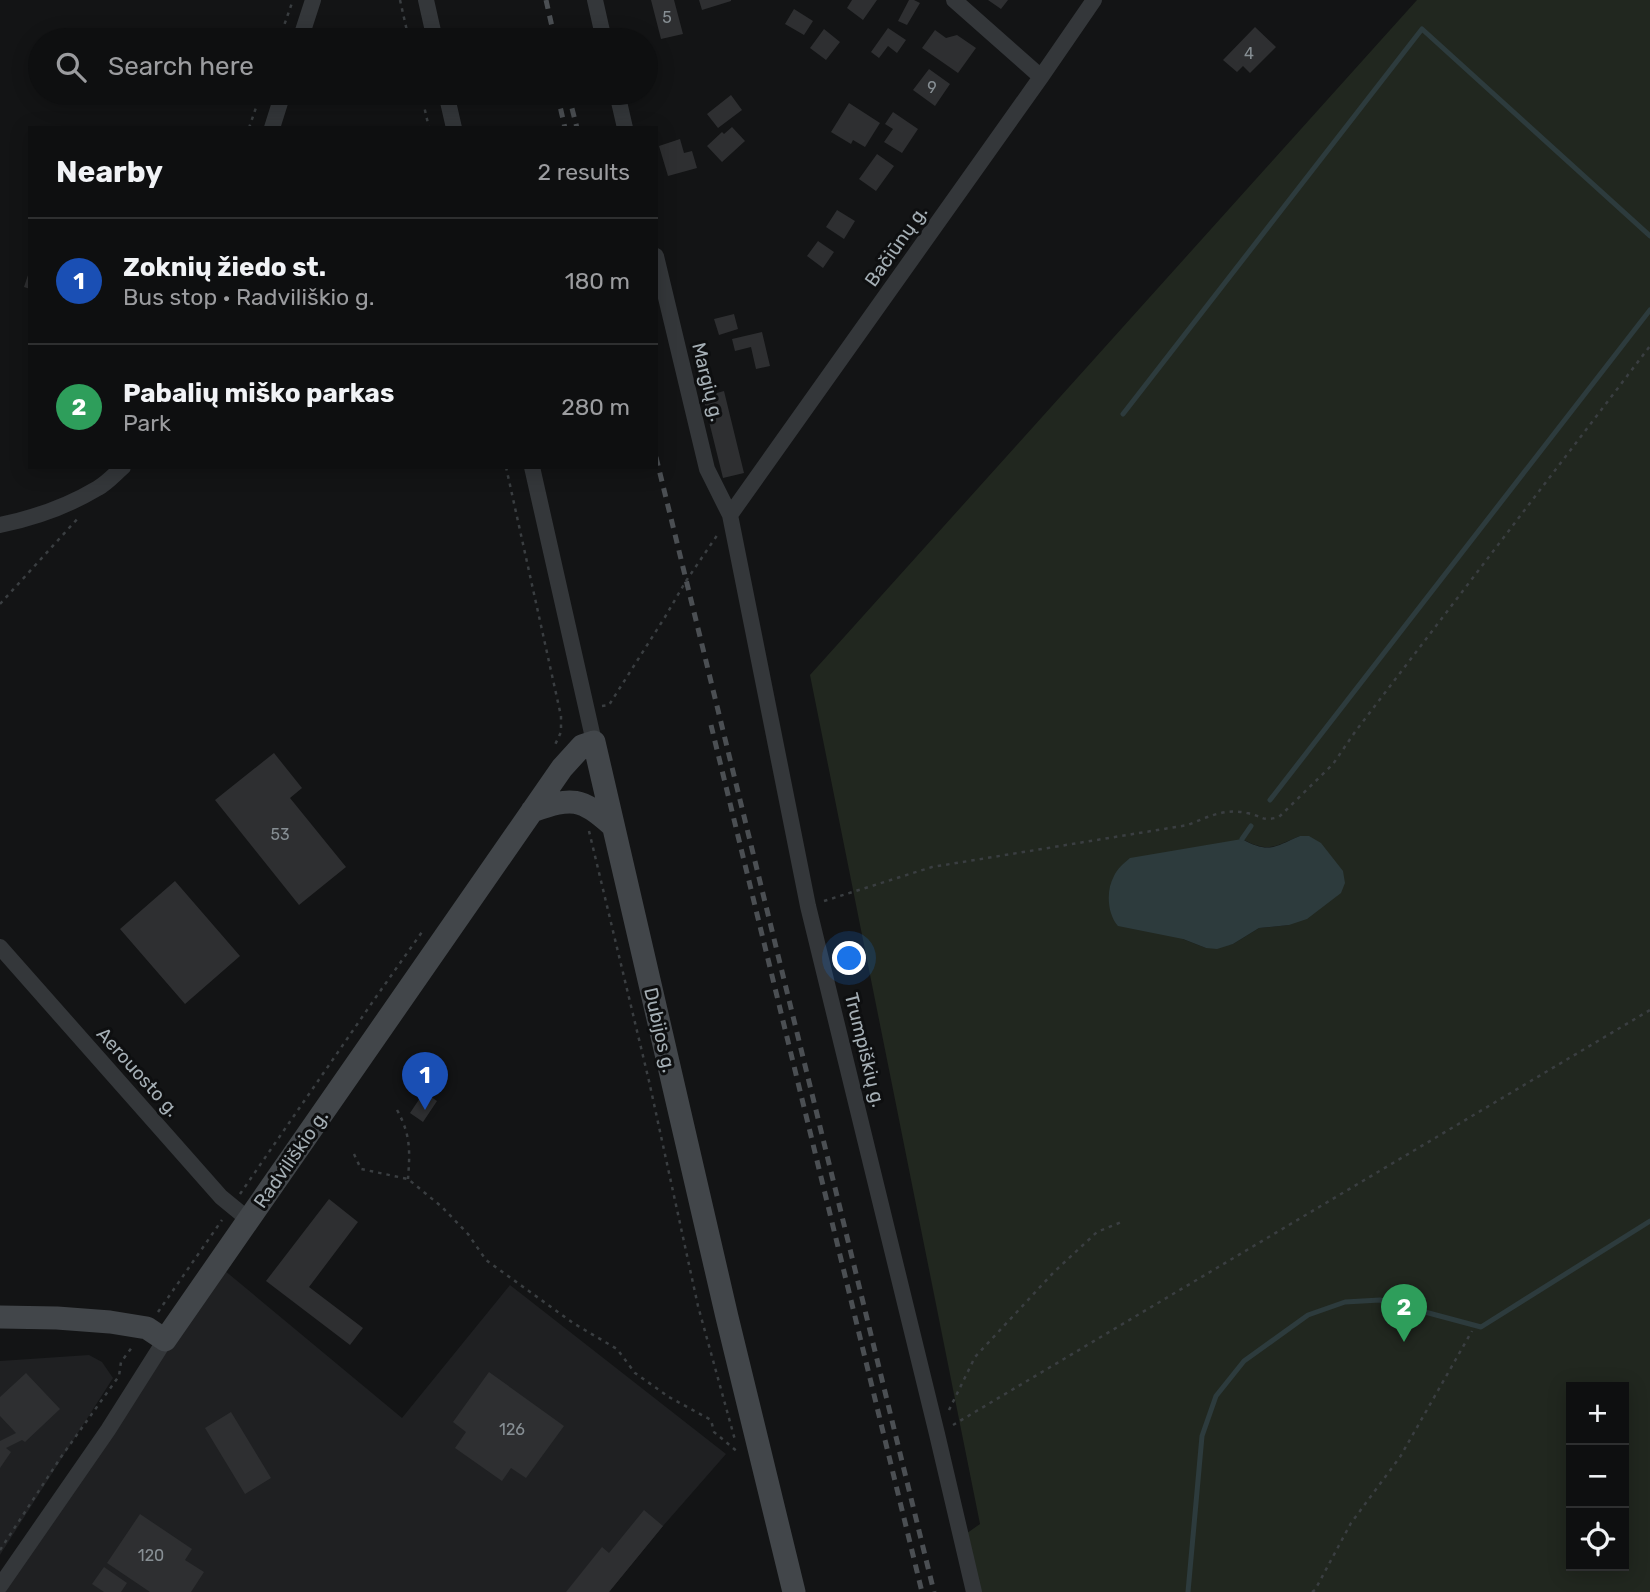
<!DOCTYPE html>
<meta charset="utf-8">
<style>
body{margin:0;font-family:Rubik,sans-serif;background:#1c1d1e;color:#f1f3f6}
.controls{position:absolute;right:21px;bottom:21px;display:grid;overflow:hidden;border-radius:0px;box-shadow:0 4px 18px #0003}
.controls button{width:63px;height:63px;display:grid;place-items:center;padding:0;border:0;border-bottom:2px solid #2e2f30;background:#0e0f10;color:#f1f3f6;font:35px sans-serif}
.you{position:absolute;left:850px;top:959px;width:24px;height:24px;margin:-18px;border:5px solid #fff;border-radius:50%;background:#1a73e8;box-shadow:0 0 0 10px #1a73e833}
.badge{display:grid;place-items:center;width:46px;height:46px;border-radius:50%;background:#ec7133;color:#fff;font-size:23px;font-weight:700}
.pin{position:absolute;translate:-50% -58px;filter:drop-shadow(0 2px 4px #0008)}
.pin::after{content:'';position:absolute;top:37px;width:24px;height:21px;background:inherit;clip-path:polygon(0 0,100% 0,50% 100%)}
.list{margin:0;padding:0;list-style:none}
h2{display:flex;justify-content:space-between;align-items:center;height:91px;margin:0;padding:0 28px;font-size:30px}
h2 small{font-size:23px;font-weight:400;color:#9b9c9f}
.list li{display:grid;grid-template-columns:46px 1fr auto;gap:21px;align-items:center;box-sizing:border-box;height:126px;padding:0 28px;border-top:2px solid #2e2f30}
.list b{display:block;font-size:26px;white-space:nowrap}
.list p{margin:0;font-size:23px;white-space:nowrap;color:#9b9c9f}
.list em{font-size:23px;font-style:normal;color:#9b9c9f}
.icon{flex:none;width:38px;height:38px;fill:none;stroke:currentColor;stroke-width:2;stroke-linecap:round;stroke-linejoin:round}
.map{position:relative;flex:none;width:1650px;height:1592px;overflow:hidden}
.search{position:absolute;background:#0e0f10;box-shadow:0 4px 18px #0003;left:28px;top:28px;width:630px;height:77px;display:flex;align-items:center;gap:18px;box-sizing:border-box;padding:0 24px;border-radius:38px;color:#9b9c9f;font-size:26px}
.panel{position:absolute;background:#0e0f10;box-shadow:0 4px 18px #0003;left:28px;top:126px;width:630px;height:343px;border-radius:0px}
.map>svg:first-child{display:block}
.built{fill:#1f2022}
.green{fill:#21271f;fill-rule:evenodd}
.water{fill:#2d3b3d}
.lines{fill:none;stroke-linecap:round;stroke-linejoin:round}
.stream{stroke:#2d3b3d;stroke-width:5}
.building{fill:#2e2f31}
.path{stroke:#3a3e41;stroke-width:2.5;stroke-dasharray:3.5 5;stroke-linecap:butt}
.minor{stroke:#34373a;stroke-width:16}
.secondary{stroke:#42464a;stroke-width:23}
.rail{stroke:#4b4f53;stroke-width:5;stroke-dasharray:9 7;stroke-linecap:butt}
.labels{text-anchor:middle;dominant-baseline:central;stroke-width:6;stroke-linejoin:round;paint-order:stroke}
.number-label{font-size:16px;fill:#878f94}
.street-label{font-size:19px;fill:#a5afb5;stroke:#0e0f10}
</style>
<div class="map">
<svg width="1650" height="1592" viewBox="0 0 1650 1592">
<rect width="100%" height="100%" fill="#131415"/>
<path class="built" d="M218 1265 402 1418 510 1285 726 1454 663 1526 609 1592H0Z
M89 1355 102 1362 113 1378 0 1555V1361Z"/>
<path class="green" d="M1417 0H1650V1592H974L960 1538 980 1524 810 675ZM1300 836 1289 925 1259 928 1233 944 1206 948 1183 939 1242 839C1269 853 1273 847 1300 836ZM1571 1387H1624V1566H1571Z"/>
<path class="water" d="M1300 836H1309L1321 843 1343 871 1345 883 1341 893 1307 919 1289 925 1259 928 1233 944 1217 949 1206 948 1183 939 1118 926C1107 914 1106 890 1114 876 1117 869 1124 863 1130 858L1242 839C1269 854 1274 847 1300 836Z"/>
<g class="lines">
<path class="stream" d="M1123 414 1422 29 1650 236
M1270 800 1650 310
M1242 839 1251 826
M1188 1592 1202 1436 1216 1396 1244 1361 1308 1315 1345 1302 1380 1300 1481 1327 1650 1221"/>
</g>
<path class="building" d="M651 0H674L683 34 661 39Z
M699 0H731V1L702 10Z
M852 0H877L863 20 847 8Z
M909 0H914L920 3 907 25 898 21Z
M988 0H1008L1001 9Z
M794 9 813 21 804 35 785 24Z
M1255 27 1276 47 1250 73 1243 66 1237 72 1223 60Z
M888 28 906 40 897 53 888 46 879 58 871 52Z
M824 29 840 42 826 60 810 48Z
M935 30 946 38 957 35 976 48 958 73 922 48Z
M929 69 950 84 935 106 913 90Z
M731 95 742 110 718 128 707 114Z
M849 103 880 123 865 147 853 140 851 144 831 132Z
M893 112 918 129 902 153 884 142 893 129 885 124Z
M732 127 745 141 722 162 707 146 722 132 724 134Z
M680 139 684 153 692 151 697 168 668 176 659 146Z
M877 154 894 166 876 191 859 179Z
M837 210 855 221 844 239 826 227Z
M818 241 834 252 823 268 807 256Z
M29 272H30V289L24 287Z
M734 314 738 329 719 335 714 319Z
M762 332 770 366 756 369 751 347 735 351 732 339Z
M724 391 744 473 723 478 703 397Z
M274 753 302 788 290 798 346 867 299 905 215 800Z
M175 881 240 956 185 1004 120 929Z
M424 1092 437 1101 423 1122 410 1113Z
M329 1199 358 1222 309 1287 363 1328 350 1345 266 1281Z
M489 1372 564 1426 526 1478 511 1468 502 1481 455 1448 466 1432 453 1422Z
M26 1373 60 1409 25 1442 22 1440 6 1448 11 1452 0 1468V1441L16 1433 0 1416V1397Z
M231 1412 271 1478 245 1494 205 1428Z
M644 1510 663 1526 609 1592H566L602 1547 609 1553Z
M140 1514 192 1549 185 1560 204 1572 191 1592H150L107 1563Z
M104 1567 127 1583 121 1592H104L92 1584Z"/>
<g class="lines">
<path class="path" d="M400 0 409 40
M279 40 293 0
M421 93 429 128
M249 128 261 93
M506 467 561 716V732L554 747
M0 604 80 516
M602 706 609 705 665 617 686 581 718 534
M589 831 649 1081 698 1306 735 1440
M824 901 932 867 1188 825C1207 817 1225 808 1247 813 1263 816 1261 822 1279 817L1333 764 1355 732 1650 346
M397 1110C411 1135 410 1152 408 1179
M354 1154 361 1169 408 1179 442 1207 468 1234 486 1260 573 1323 617 1349 635 1373 669 1397 711 1420 714 1432 739 1453
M240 1194 376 997 422 932
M158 1312 222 1220
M949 1410 975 1357 1054 1272 1097 1232 1124 1221
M953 1425 1650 1010
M0 1550 61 1457 119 1376 121 1362 133 1346
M1312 1592 1315 1590 1351 1523 1400 1457 1472 1331"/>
<path class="minor" d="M426 0 435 40
M595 0 604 40
M954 0 1041 77
M300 40 313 0
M446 93 454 128
M617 93 625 128
M272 128 283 93
M656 256 707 469 730 515 808 906 937 1434 974 1592
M532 467 594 742
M730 515 1041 77 1094 0
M0 525C34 518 68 506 98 488 107 483 115 474 123 467
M0 947 221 1197 249 1220
M0 1586 108 1430 165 1340"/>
<path class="secondary" d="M532 811C573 797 580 797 613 826
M0 1317 57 1318 110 1322 147 1328 165 1340 562 768 582 746 594 742 727 1317 794 1592"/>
<path class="rail" d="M546 0 555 40
M557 93 565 128
M568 93 577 128
M656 457 934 1592
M711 725 922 1592"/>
</g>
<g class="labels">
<g class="number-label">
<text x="667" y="17">5</text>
<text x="1249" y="53">4</text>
<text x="932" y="87">9</text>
<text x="280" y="834">53</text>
<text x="512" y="1429">126</text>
<text x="151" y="1555">120</text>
</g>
<g class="street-label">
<text transform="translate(896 246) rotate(-55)">Bačiūnų g.</text>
<text transform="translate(708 382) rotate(76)">Margių g.</text>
<text transform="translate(660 1030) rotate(77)">Dubijos g.</text>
<text transform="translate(865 1050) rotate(76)">Trumpiškių g.</text>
<text transform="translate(138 1072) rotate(48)">Aerouosto g.</text>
<text transform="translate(291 1159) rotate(-55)">Radviliškio g.</text>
</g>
</g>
</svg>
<div class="controls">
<button>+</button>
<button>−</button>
<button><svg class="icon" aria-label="locate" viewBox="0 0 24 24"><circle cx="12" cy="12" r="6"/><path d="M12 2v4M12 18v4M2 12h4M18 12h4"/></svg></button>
</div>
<div class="you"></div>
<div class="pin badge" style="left:425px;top:1110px;background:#1a4fb4">1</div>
<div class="pin badge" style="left:1404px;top:1342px;background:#2e9e5b">2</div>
<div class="search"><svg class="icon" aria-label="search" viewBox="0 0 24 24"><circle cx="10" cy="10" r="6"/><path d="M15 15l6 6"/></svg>Search here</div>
<section class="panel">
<h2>Nearby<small>2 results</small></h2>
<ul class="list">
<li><span class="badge" style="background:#1a4fb4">1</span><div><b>Zoknių žiedo st.</b><p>Bus stop · Radviliškio g.</p></div><em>180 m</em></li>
<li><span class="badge" style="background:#2e9e5b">2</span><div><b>Pabalių miško parkas</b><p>Park</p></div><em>280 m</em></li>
</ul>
</section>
</div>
